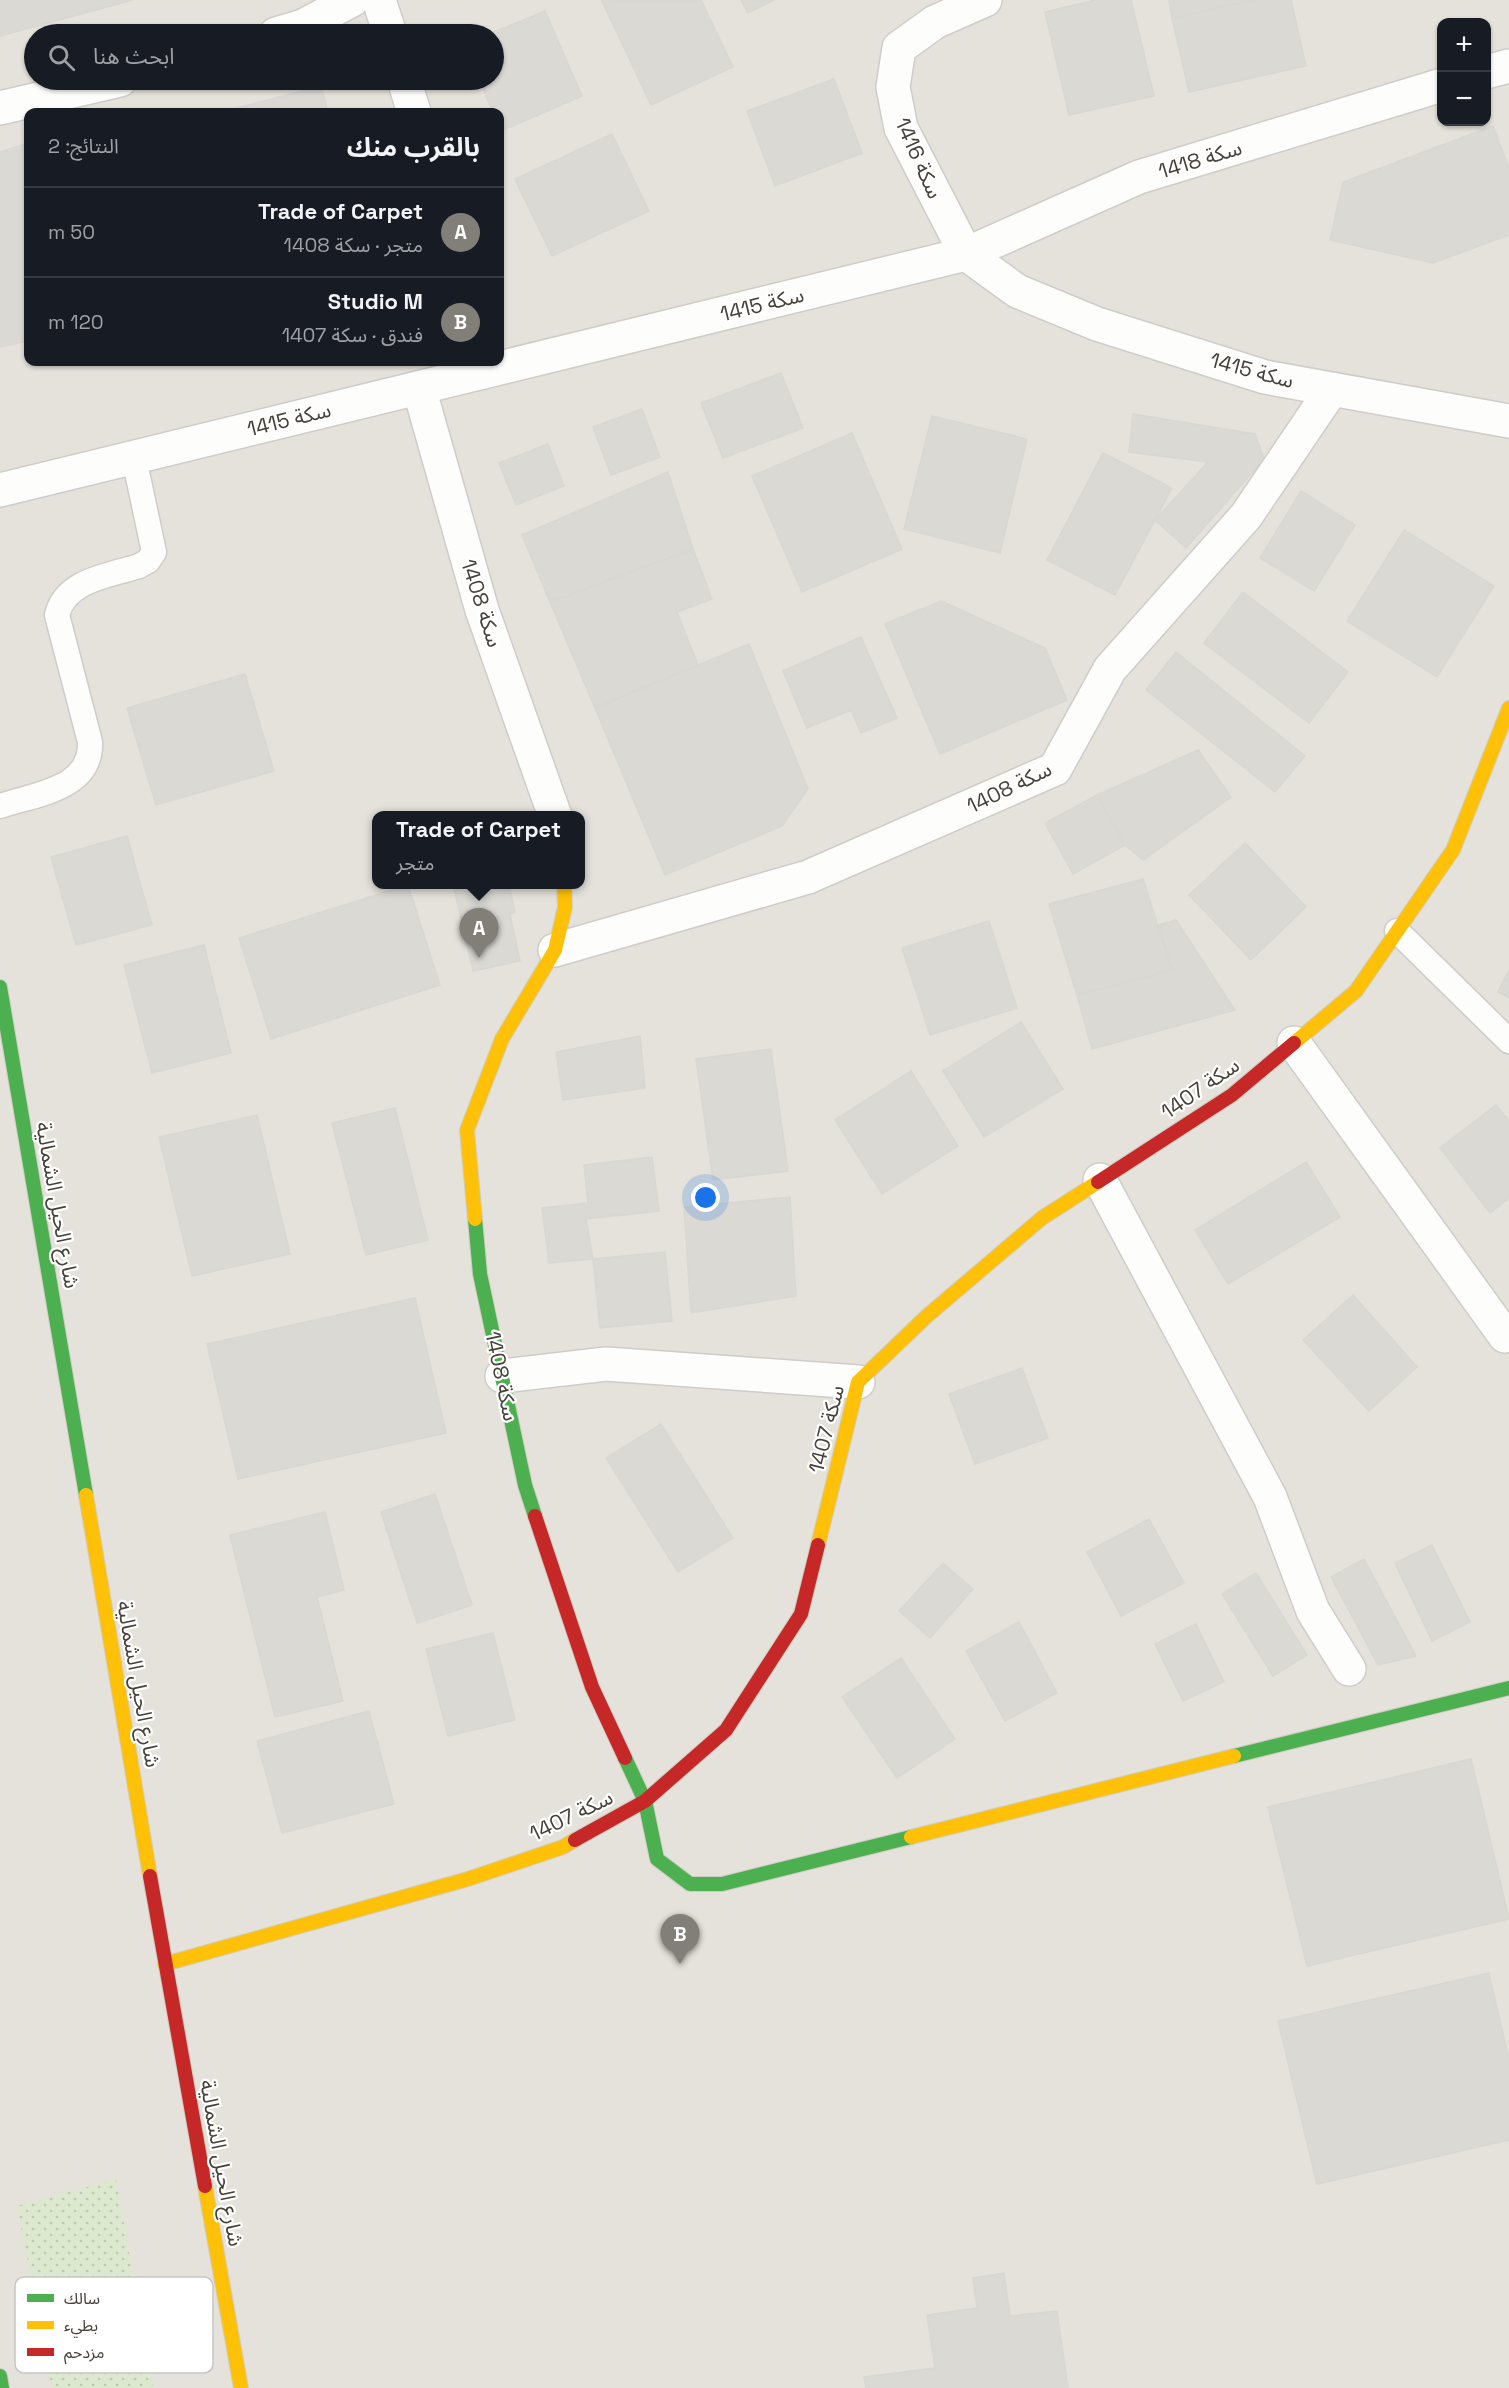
<!DOCTYPE html>
<html lang="ar">
<meta charset="utf-8">
<style>
body{margin:0;font-family:"Space Grotesk","Noto Sans Arabic",sans-serif;background:#242831;color:#f1f3f6;direction:rtl}
.controls{position:absolute;right:18px;top:18px;display:grid;overflow:hidden;border-radius:12px;box-shadow:0 2px 4px #0004}
.controls button{width:54px;height:54px;display:grid;place-items:center;padding:0;border:0;border-bottom:2px solid #363941;background:#171b24;color:#f1f3f6;font:30px sans-serif}
.you{position:absolute;left:706px;top:1198px;width:21px;height:21px;margin:-15px;border:4px solid #fff;border-radius:50%;background:#1a73e8;box-shadow:0 0 0 9px #1a73e833}
.badge{display:grid;place-items:center;width:39px;height:39px;border-radius:50%;background:#827e78;color:#fff;font-size:20px;font-weight:700}
.pin{position:absolute;translate:-50% -50px;filter:drop-shadow(0 2px 3px #0008)}
.pin::after{content:'';position:absolute;top:32px;width:21px;height:18px;background:inherit;clip-path:polygon(0 0,100% 0,50% 100%)}
.popup{position:absolute;left:372px;top:811px;width:213px;height:78px;box-sizing:border-box;display:grid;place-content:center;border-radius:12px;background:#171b24;filter:drop-shadow(0 2px 4px #0005);font-size:20px;white-space:nowrap;color:#9ea1a6}
.popup b{font-size:22px;color:#f1f3f6}
.popup::after{content:'';position:absolute;left:50%;top:100%;margin-left:-12px;border:12px solid transparent;border-top-color:#171b24}
.list{margin:0;padding:0;list-style:none}
h2{display:flex;justify-content:space-between;align-items:center;height:78px;margin:0;padding:0 24px;font-size:26px}
h2 small{font-size:20px;font-weight:400;color:#9ea1a6}
.list li{display:grid;grid-template-columns:39px 1fr auto;gap:18px;align-items:center;box-sizing:border-box;height:90px;padding:0 24px;border-top:2px solid #363941}
.list b{display:block;font-size:22px;white-space:nowrap}
.list p{margin:0;font-size:20px;white-space:nowrap;color:#9ea1a6}
.list em{font-size:20px;font-style:normal;color:#9ea1a6}
.icon{flex:none;width:33px;height:33px;fill:none;stroke:currentColor;stroke-width:2;stroke-linecap:round;stroke-linejoin:round}
.map{position:relative;flex:none;width:1509px;height:2388px;overflow:hidden;direction:ltr}
.search{position:absolute;background:#171b24;box-shadow:0 2px 4px #0004;left:24px;top:24px;width:480px;height:66px;display:flex;align-items:center;gap:15px;box-sizing:border-box;padding:0 21px;border-radius:33px;color:#9ea1a6;font-size:22px}
.panel{position:absolute;background:#171b24;box-shadow:0 2px 4px #0004;left:24px;top:108px;width:480px;height:258px;border-radius:12px;direction:rtl}
.map>svg:first-child{display:block}
.residential{fill:#e4e2da;fill-rule:evenodd}
.grass{fill:url(#grass-dots)}
.building{fill:#dad9d4;stroke:#d9d7d2;stroke-width:1.5}
.lines{fill:none;stroke-linecap:round;stroke-linejoin:round}
.lane-casing{stroke:#cfcdc9;stroke-width:27}
.street-casing{stroke:#cfcdc9;stroke-width:36}
.fast-casing{stroke:#cfcdc3;stroke-width:16}
.slow-casing{stroke:#cfcdc3;stroke-width:16}
.jam-casing{stroke:#cfcdc3;stroke-width:16}
.lane{stroke:#fdfdfc;stroke-width:24}
.street{stroke:#fdfdfc;stroke-width:33}
.fast{stroke:#4caf50;stroke-width:14}
.slow{stroke:#ffc107;stroke-width:14}
.jam{stroke:#c62828;stroke-width:14}
.labels{text-anchor:middle;dominant-baseline:central;stroke-width:4.5;stroke-linejoin:round;paint-order:stroke}
.street-label{font-size:21px;fill:#464139;stroke:#fff}
.key{fill:#fff;stroke:#c8c6c4;stroke-width:1.5}
.key-label{font-size:16px;fill:#464139}
</style>
<div class="map">
<svg width="1509" height="2388" viewBox="0 0 1509 2388">
<defs>
<pattern id="grass-dots" width="8" height="8" patternUnits="userSpaceOnUse" patternTransform="scale(1.5)"><rect width="8" height="8" fill="#dde9cf"/><path d="M2 2h.1M6 6h.1" fill="none" stroke="#bfc9b2" stroke-width="1.8" stroke-linecap="round"/></pattern>
</defs>
<rect width="100%" height="100%" fill="#f1f0ec"/>
<path class="residential" d="M0 0H1509V2388H0ZM1442 22H1486V122H1442ZM34 34H494V80H34ZM28 112H500V362H28ZM377 816H581V884H377Z"/>
<path class="grass" d="M116 2179 153 2388H52L17 2206Z"/>
<path class="building" d="M0 0H133L0 36Z
M701 0 733 67 651 105 602 1Z
M741 0H774L748 13Z
M1095 0H1131L1154 96 1069 115 1045 12Z
M1169 0H1253L1172 18Z
M1253 0H1291L1306 66 1189 92 1172 18Z
M545 11 582 96 501 131 500 112H493L479 80H494V34H489Z
M834 79 862 153 775 186 747 111Z
M321 86 328 112H221Z
M1493 126 1509 168V235L1433 263 1330 240 1343 182Z
M612 134 649 211 552 256 515 179Z
M28 143V341L0 347V152Z
M781 373 803 428 723 458 701 403Z
M642 409 660 457 611 475 593 427Z
M1133 414 1255 434 1264 459 1186 548 1155 520 1208 462 1129 452Z
M932 416 1027 439 1000 553 904 529Z
M852 433 902 549 802 592 752 476Z
M548 444 564 486 516 505 499 463Z
M1103 453 1172 488 1115 595 1047 560Z
M668 472 693 549 550 602 522 535Z
M1301 491 1355 525 1314 591 1260 558Z
M1404 530 1494 586 1437 677 1347 621Z
M693 549 712 599 677 612 698 665 595 708 550 602Z
M1243 592 1348 672 1309 723 1204 643Z
M941 601 1045 648 1067 700 940 754 885 624Z
M861 637 897 718 861 733 851 710 807 728 783 671Z
M749 644 808 789 782 826 665 875 595 708Z
M1176 652 1305 756 1275 792 1146 690Z
M245 674 274 771 156 805 127 708Z
M1198 750 1231 797 1143 860 1125 845 1097 795Z
M1097 795 1125 845 1073 874 1045 823Z
M127 836 152 925 76 945 51 857Z
M1245 843 1306 907 1251 960 1189 895Z
M1143 879 1172 970 1077 995 1049 904Z
M453 884H509L515 913 510 914 520 961 473 971Z
M408 885 440 985 271 1039 239 938Z
M1176 920 1235 1010 1092 1049 1077 995 1172 970 1159 925Z
M989 921 1017 1008 930 1035 902 948Z
M204 945 231 1053 152 1073 124 965Z
M1509 970V998L1498 992Z
M1021 1022 1063 1089 984 1137 943 1071Z
M640 1036 645 1088 563 1100 556 1052Z
M771 1049 788 1171 713 1180 696 1059Z
M911 1071 958 1146 882 1194 835 1120Z
M1496 1105 1509 1121V1198L1490 1213 1440 1148Z
M395 1108 428 1240 366 1255 332 1123Z
M257 1115 290 1254 192 1276 159 1137Z
M652 1157 659 1211 586 1219 593 1259 549 1263 542 1208 588 1203 584 1165Z
M1306 1162 1340 1217 1228 1284 1195 1230Z
M790 1197 796 1296 691 1313 684 1207Z
M665 1252 672 1321 600 1328 593 1259Z
M1353 1295 1417 1367 1369 1411 1303 1340Z
M415 1298 446 1433 238 1479 207 1344Z
M1022 1368 1048 1438 975 1464 949 1394Z
M661 1424 733 1538 678 1572 606 1458Z
M435 1494 472 1605 417 1623 381 1512Z
M325 1512 344 1590 317 1597 343 1701 275 1717 230 1535Z
M1149 1519 1184 1583 1121 1616 1087 1552Z
M1432 1545 1470 1622 1432 1641 1395 1563Z
M1364 1559 1416 1656 1378 1665 1331 1577Z
M943 1563 973 1589 930 1638 899 1611Z
M1256 1573 1307 1655 1273 1676 1222 1594Z
M1019 1622 1057 1693 1005 1721 966 1651Z
M1196 1624 1224 1682 1183 1701 1155 1644Z
M493 1633 515 1720 448 1736 426 1649Z
M901 1658 955 1739 897 1778 842 1697Z
M369 1711 394 1804 282 1833 257 1741Z
M1471 1759 1509 1919 1307 1966 1268 1807Z
M1489 1973 1509 2060V2140L1317 2184 1278 2021Z
M1004 2273 1010 2316 1057 2311 1068 2388H866L864 2377 935 2368 927 2315 977 2308 973 2278Z"/>
<g class="lines">
<defs>
<path id="lane" d="M0 806C36 794 92 789 90 742L57 615C65 580 108 576 139 566L148 561 154 552 134 458
M1397 931 1509 1041"/>
<path id="street" d="M379 0 390 34
M985 0 935 22 899 48 893 87 901 128 966 254 1017 291 1097 324 1265 377 1509 421
M276 34 303 26 352 0
M1486 72 1509 66
M404 80 414 112
M0 108 120 80
M419 388 482 610 555 816
M0 490 966 254 1139 177 1442 85
M555 950 808 877 1055 769 1110 669 1246 516 1332 389
M1294 1043 1505 1336
M1100 1180 1270 1497 1313 1611 1349 1669
M502 1376 606 1364 858 1382"/>
<path id="fast" d="M0 987 86 1495
M475 1219 480 1274 525 1485 535 1516
M1234 1756 1509 1688
M625 1758 645 1801 657 1859 690 1884H722L911 1837
M0 2376 2 2388"/>
<path id="slow" d="M1294 1043 1356 991 1453 850 1509 708
M475 1219 467 1130 502 1039 555 950 565 907 564 884
M86 1495 150 1876
M818 1545 858 1382 927 1316 1042 1218 1098 1182
M911 1837 1234 1756
M165 1964 468 1879 563 1847 575 1840
M205 2186 241 2388"/>
<path id="jam" d="M1098 1182 1232 1095 1294 1043
M535 1516 592 1687 625 1758
M575 1840 645 1801 726 1730 801 1614 818 1545
M150 1876 205 2186"/>
</defs>
<use href="#lane" class="lane-casing"/>
<use href="#street" class="street-casing"/>
<use href="#fast" class="fast-casing"/>
<use href="#slow" class="slow-casing"/>
<use href="#jam" class="jam-casing"/>
<use href="#lane" class="lane"/>
<use href="#street" class="street"/>
<use href="#fast" class="fast"/>
<use href="#slow" class="slow"/>
<use href="#jam" class="jam"/>
</g>
<g class="labels">
<g class="street-label">
<text transform="translate(919 158) rotate(66)">سكة 1416</text>
<text transform="translate(1200 159) rotate(-17)">سكة 1418</text>
<text transform="translate(762 304) rotate(-14)">سكة 1415</text>
<text transform="translate(1252 370) rotate(15)">سكة 1415</text>
<text transform="translate(289 419) rotate(-14)">سكة 1415</text>
<text transform="translate(482 603) rotate(72)">سكة 1408</text>
<text transform="translate(1009 787) rotate(-26)">سكة 1408</text>
<text transform="translate(1200 1088) rotate(-35)">سكة 1407</text>
<text transform="translate(58 1205) rotate(80)">شارع الحيل الشمالية</text>
<text transform="translate(502 1376) rotate(78)">سكة 1408</text>
<text transform="translate(826 1429) rotate(-76)">سكة 1407</text>
<text transform="translate(139 1684) rotate(80)">شارع الحيل الشمالية</text>
<text transform="translate(571 1815) rotate(-26)">سكة 1407</text>
<text transform="translate(222 2163) rotate(80)">شارع الحيل الشمالية</text>
</g>
</g>
<rect x="15" y="2277" width="198" height="96" rx="9" class="key"/>
<rect x="27" y="2294" width="27" height="8" fill="#4caf50"/>
<rect x="27" y="2321" width="27" height="8" fill="#ffc107"/>
<rect x="27" y="2348" width="27" height="8" fill="#c62828"/>
<g class="key-label">
<text x="64" y="2304">سالك</text>
<text x="64" y="2331">بطيء</text>
<text x="64" y="2358">مزدحم</text>
</g>
</svg>
<div class="controls">
<button>+</button>
<button>−</button>
</div>
<div class="you"></div>
<div class="pin badge" style="left:479px;top:958px">A</div>
<div class="popup"><b>Trade of Carpet</b>متجر</div>
<div class="pin badge" style="left:680px;top:1964px">B</div>
<div class="search"><svg class="icon" aria-label="search" viewBox="0 0 24 24"><circle cx="10" cy="10" r="6"/><path d="M15 15l6 6"/></svg>ابحث هنا</div>
<section class="panel">
<h2>بالقرب منك<small>النتائج: 2</small></h2>
<ul class="list">
<li><span class="badge">A</span><div><b>Trade of Carpet</b><p>متجر · سكة 1408</p></div><em>50 m</em></li>
<li><span class="badge">B</span><div><b>Studio M</b><p>فندق · سكة 1407</p></div><em>120 m</em></li>
</ul>
</section>
</div>
